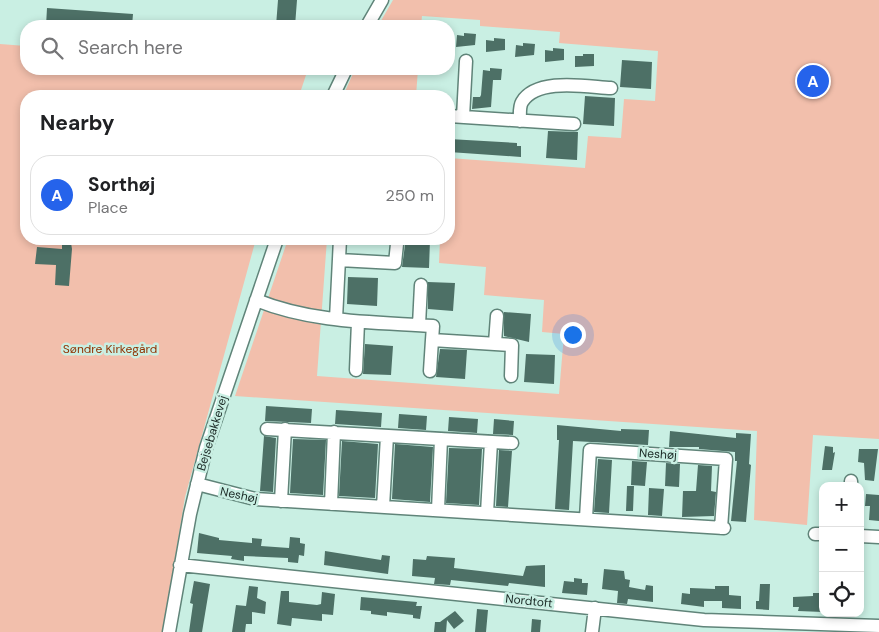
<!DOCTYPE html>
<meta charset="utf-8">
<style>
body{margin:0;font-family:"DM Sans",sans-serif;background:#f6f6f6;color:#202124}
.controls{position:absolute;right:15px;bottom:15px;display:grid;overflow:hidden;border-radius:10px;box-shadow:0 2px 8px #0003}
.controls button{width:45px;height:45px;display:grid;place-items:center;padding:0;border:0;border-bottom:1px solid #e0e0e0;background:#fff;color:#202124;font:25px sans-serif}
.you{position:absolute;left:572px;top:334px;width:18px;height:18px;margin:-12px;border:4px solid #fff;border-radius:50%;background:#1a73e8;box-shadow:0 0 0 8px #1a73e833}
.badge{display:grid;place-items:center;width:32px;height:32px;border-radius:50%;background:#2563eb;color:#fff;font-size:16px;font-weight:700}
.pin{position:absolute;translate:-50% -50%;border:2px solid #fff;box-shadow:0 1px 5px #0006}
.list{margin:0;padding:0;list-style:none}
h2{display:flex;justify-content:space-between;align-items:center;height:65px;margin:0;padding:0 20px;font-size:21px}
h2 small{font-size:16px;font-weight:400;color:#757577}
.list li{display:grid;grid-template-columns:32px 1fr auto;gap:15px;align-items:center;box-sizing:border-box;height:80px;margin:0 10px 10px;padding:0 10px;border:1px solid #e0e0e0;border-radius:20px}
.list b{display:block;font-size:19px;white-space:nowrap}
.list p{margin:0;font-size:16px;white-space:nowrap;color:#757577}
.list em{font-size:16px;font-style:normal;color:#757577}
.icon{flex:none;width:28px;height:28px;fill:none;stroke:currentColor;stroke-width:2;stroke-linecap:round;stroke-linejoin:round}
.map{position:relative;flex:none;width:879px;height:632px;overflow:hidden}
.search{position:absolute;background:#fff;box-shadow:0 2px 8px #0003;left:20px;top:20px;width:435px;height:55px;display:flex;align-items:center;gap:12px;box-sizing:border-box;padding:0 18px;border-radius:20px;color:#757577;font-size:19px}
.panel{position:absolute;background:#fff;box-shadow:0 2px 8px #0003;left:20px;top:90px;width:435px;height:155px;border-radius:20px}
.map>svg:first-child{display:block}
.green{fill:#f2bfac}
.building{fill:#4d7066}
.lines{fill:none;stroke-linecap:round;stroke-linejoin:round}
.minor-casing{stroke:#608479;stroke-width:15}
.minor{stroke:#fff;stroke-width:12}
.labels{text-anchor:middle;dominant-baseline:central;stroke-width:5;stroke-linejoin:round;paint-order:stroke}
.park-label{font-size:12px;fill:#8e3100;stroke:#c9efe3}
.street-label{font-size:12px;fill:#1a2824;stroke:#c9efe3}
</style>
<div class="map">
<svg width="879" height="632" viewBox="0 0 879 632">
<rect width="100%" height="100%" fill="#c9efe3"/>
<path class="green" d="M393 0H879V439L813 435 807 525 754 520 757 431 235 396 288 239H327L317 376 559 394 564 334 542 332 544 300 484 295 486 267 439 263 440 239H449V158L585 168 588 136 621 138 624 99 655 101 658 51 559 43 560 32 480 26V20L422 16 421 26H378Z
M0 44 26 46V69H308L299 96H26V239H256L185 497 163 632H0Z
M355 69H418L416 96H343Z"/>
<path class="building" d="M278 0H297L295 26H276Z
M47 8 133 14 132 26H46Z
M464 33 476 34 475 45 456 47 457 35 464 36Z
M494 38 505 39V50L486 52V40L494 41Z
M523 43 535 44 534 55 515 57 516 45 523 46Z
M553 48 564 49V60L545 62V50L553 51Z
M583 54H594V66L575 67V56H583Z
M622 60 652 62 651 89 620 87Z
M490 68 502 69 501 80H493L491 107 472 109 473 97H480L481 95 483 70 490 71Z
M585 96 615 98 614 126 583 124Z
M548 131 578 132 577 160 546 158Z
M449 139 517 143V146H521V157L449 152Z
M403 239 430 240 429 268 402 267 405 245Z
M62 242 71 243 72 249 69 286 55 285 56 265 35 264 37 247 62 249Z
M348 277 378 278 377 306 347 304Z
M428 282 455 283 453 311 428 309Z
M504 312 531 314 529 342 504 336Z
M365 344 393 346 391 375 363 374Z
M440 349 467 350 465 379 436 377Z
M526 354 555 355 554 384 524 382Z
M266 406 312 409 311 423 265 421Z
M336 410 382 413 381 427 335 424Z
M399 414 427 416 426 430 398 428Z
M449 417 478 419 477 433 448 431Z
M494 419 514 421 513 435 493 434Z
M557 425 621 431V429L649 430 648 445 573 441 569 510 555 509 559 440H557Z
M670 431 736 438V433L751 434 749 464 751 465 746 522 731 521 737 461H735V452L699 449V447H669Z
M264 436 276 438 273 492 260 491Z
M293 439 326 440 323 495 290 493Z
M342 441 378 444 375 498 339 496Z
M395 444 433 447 430 502 392 499Z
M825 446 833 447V453L835 452 832 470H822Z
M449 448 482 449 479 505 446 503Z
M859 449H878L874 481 865 480 864 463 858 462Z
M499 450 512 451 508 507 496 506Z
M598 459 612 460 609 513 594 512Z
M632 461 647 462 645 486 631 485Z
M666 463 680 464 679 487 665 486Z
M698 465 712 466 711 491 716 492 714 516 682 517 683 491H696Z
M627 486H634L633 511H626Z
M649 488 664 489 662 516 648 515Z
M866 494 879 495V521L869 520 870 506H865Z
M199 533 219 538V540L252 543V538L262 539 261 546 289 548 290 537 300 538V543L305 544 304 556 299 555 298 563 288 562V558L244 556V561L231 559 232 556 197 553Z
M325 551 381 560 382 555 390 556 388 574 324 565Z
M427 556 455 558 454 568 523 576 526 566 545 565V587L509 583 508 586 451 580 450 585 434 584 435 578 412 576 413 559 426 560Z
M604 569 624 571 625 579 630 580 629 587 645 590 646 585 653 586V602L628 599 627 604 617 603 618 591 602 589Z
M574 578 582 579V583H588L587 595 562 593 564 581 574 582Z
M194 581 210 584 202 632H189L193 604 190 603Z
M760 584H770L769 610 756 609V601H759Z
M249 586 258 587 257 598 266 602 265 614 252 612V624H246L245 632H232L236 605 246 606Z
M715 586H729V595L741 596V609L722 608V601H704V607L681 604 682 593 690 594V588L715 589Z
M281 591H289V602L317 605 321 604 322 592 335 594 333 615 322 614V621L292 618 291 626 277 624Z
M813 593H822L823 612 798 611 799 607H793V597L813 596Z
M361 597 417 602 416 606H422L420 619 413 618V615L387 612V616L371 614V611L360 610Z
M477 609 488 610 486 632H475Z
M455 611 464 621 454 629 447 620 446 632H434L435 622H440Z
M532 619 541 620 540 632H531Z"/>
<g class="lines">
<defs>
<path id="minor" d="M367 26 382 0
M333 96 346 69
M449 116 574 124
M463 117 466 61
M520 121C520 115 519 107 522 102 537 77 588 87 611 88
M339 260 395 263 397 244
M256 300C313 323 373 322 433 326L432 340 512 345 511 376
M336 319 340 239
M419 325 421 285
M495 343 497 316
M356 370 358 322
M430 371 432 340
M267 429 512 443
M197 484 255 499 724 528
M851 486V481
M281 501 285 429
M331 504 334 432
M383 507 387 436
M438 510 441 439
M487 513 491 442
M586 518 590 450 726 459 721 528
M815 534H823
M860 536 879 537
M180 565 704 620 879 626
M169 632 190 514 206 448 277 239
M592 632 595 608"/>
</defs>
<use href="#minor" class="minor-casing"/>
<use href="#minor" class="minor"/>
</g>
<g class="labels">
<g class="park-label">
<text x="110" y="349">Søndre Kirkegård</text>
</g>
<g class="street-label">
<text transform="translate(212 433) rotate(-73)">Bejsebakkevej</text>
<text transform="translate(658 454) rotate(4)">Neshøj</text>
<text transform="translate(239 495) rotate(12)">Neshøj</text>
<text transform="translate(529 601) rotate(6)">Nordtoft</text>
</g>
</g>
</svg>
<div class="controls">
<button>+</button>
<button>−</button>
<button><svg class="icon" aria-label="locate" viewBox="0 0 24 24"><circle cx="12" cy="12" r="6"/><path d="M12 2v4M12 18v4M2 12h4M18 12h4"/></svg></button>
</div>
<div class="you"></div>
<div class="pin badge" style="left:813px;top:81px">A</div>
<div class="search"><svg class="icon" aria-label="search" viewBox="0 0 24 24"><circle cx="10" cy="10" r="6"/><path d="M15 15l6 6"/></svg>Search here</div>
<section class="panel">
<h2>Nearby<small></small></h2>
<ul class="list">
<li><span class="badge">A</span><div><b>Sorthøj</b><p>Place</p></div><em>250 m</em></li>
</ul>
</section>
</div>
